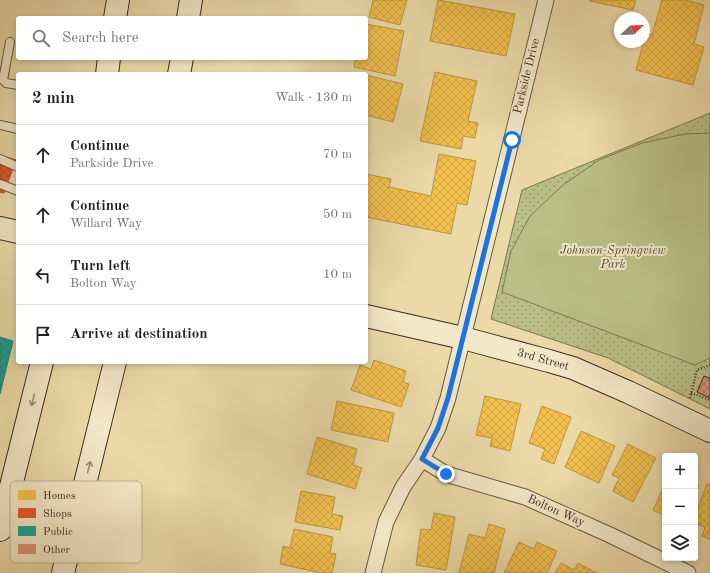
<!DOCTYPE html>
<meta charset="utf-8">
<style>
body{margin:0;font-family:"Old Standard TT",serif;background:#f2f2f2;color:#222}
.controls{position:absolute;right:12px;bottom:12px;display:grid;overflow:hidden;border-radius:4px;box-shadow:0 2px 6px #0003}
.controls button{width:36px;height:36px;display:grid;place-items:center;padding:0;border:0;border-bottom:1px solid #e0e0e0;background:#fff;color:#222;font:20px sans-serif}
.compass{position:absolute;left:614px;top:12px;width:36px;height:36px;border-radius:50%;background:#fff;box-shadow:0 2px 6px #0003;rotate:67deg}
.stop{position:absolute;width:12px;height:12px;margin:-9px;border:3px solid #1a73e8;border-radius:50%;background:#fff}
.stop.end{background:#1a73e8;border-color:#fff;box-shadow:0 1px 4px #0008}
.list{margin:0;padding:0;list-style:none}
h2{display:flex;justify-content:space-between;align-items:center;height:52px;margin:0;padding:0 16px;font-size:17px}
h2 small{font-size:13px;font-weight:400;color:#767676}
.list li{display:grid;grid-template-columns:26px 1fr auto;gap:12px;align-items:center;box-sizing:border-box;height:60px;padding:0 16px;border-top:1px solid #e0e0e0}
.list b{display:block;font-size:15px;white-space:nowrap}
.list p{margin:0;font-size:13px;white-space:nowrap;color:#767676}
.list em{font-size:13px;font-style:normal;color:#767676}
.icon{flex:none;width:22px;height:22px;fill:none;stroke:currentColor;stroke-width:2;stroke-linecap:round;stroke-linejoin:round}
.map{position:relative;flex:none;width:710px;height:573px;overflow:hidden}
.search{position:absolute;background:#fff;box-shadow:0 2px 6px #0003;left:16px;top:16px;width:352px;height:44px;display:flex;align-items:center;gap:10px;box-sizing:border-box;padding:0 14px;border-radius:4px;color:#767676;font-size:15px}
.panel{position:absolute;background:#fff;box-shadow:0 2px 6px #0003;left:16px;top:72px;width:352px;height:292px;border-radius:4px}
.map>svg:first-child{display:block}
.grass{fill:url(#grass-dots);stroke:#7b7654}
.garden{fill:#b9bf86;stroke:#7b7654}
.homes{fill:url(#homes-cross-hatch);stroke:#bc9441}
.shops{fill:url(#shops-cross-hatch);stroke:#b24a2a}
.public{fill:url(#public-cross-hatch);stroke:#227f75}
.building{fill:url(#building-cross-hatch);stroke:#3d2c22}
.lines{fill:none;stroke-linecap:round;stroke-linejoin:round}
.lane-casing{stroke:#685844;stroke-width:10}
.street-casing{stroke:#685844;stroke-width:17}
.secondary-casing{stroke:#3d2c22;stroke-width:24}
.path{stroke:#3d2c22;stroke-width:2.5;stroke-dasharray:1 2;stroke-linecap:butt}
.lane{stroke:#f2e7c6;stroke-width:8}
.street{stroke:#f2e7c6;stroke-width:15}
.secondary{stroke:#f2e7c6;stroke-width:22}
.oneway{stroke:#988a74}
.route{stroke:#1a73e8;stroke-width:5}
.labels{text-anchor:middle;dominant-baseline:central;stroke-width:4;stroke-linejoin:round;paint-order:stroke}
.street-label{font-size:12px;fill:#3d2c22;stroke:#f2e7c6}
.park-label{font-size:12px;font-style:italic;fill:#564936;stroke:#f2e7c6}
.key{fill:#f2e7c6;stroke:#bcaf95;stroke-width:1}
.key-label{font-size:11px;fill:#3d2c22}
</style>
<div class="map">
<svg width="710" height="573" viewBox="0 0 710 573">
<defs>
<pattern id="grass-dots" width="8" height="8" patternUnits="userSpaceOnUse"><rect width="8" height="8" fill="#b9bf86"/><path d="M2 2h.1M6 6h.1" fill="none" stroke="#989b6d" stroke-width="1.8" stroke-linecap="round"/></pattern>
<pattern id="homes-cross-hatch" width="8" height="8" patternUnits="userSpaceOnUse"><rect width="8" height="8" fill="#f2c14e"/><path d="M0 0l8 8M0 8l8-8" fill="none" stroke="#d0a644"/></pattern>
<pattern id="shops-cross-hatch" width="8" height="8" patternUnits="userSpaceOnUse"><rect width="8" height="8" fill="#e4572e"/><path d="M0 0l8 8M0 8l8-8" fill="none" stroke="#ba4827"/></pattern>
<pattern id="public-cross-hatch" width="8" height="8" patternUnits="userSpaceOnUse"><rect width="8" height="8" fill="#17a398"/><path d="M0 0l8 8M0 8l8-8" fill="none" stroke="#16857c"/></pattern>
<pattern id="building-cross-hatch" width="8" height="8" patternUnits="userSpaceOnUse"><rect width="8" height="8" fill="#d69273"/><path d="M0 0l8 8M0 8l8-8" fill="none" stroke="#af775e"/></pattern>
</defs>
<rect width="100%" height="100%" fill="#ebdaa8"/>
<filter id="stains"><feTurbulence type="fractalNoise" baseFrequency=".005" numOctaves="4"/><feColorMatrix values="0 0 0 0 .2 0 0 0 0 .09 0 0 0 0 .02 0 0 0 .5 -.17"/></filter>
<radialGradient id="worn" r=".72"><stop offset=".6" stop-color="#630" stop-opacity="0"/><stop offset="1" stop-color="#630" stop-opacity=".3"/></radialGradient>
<path class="grass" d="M710 113V409L608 358 491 319 522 190Z"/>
<path class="garden" d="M710 133V358L695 365 502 292 511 251 530 216 563 185 599 160 642 143 685 134Z"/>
<path class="homes" d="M373 0H407L400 25 369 17Z
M438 0 515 14 506 56 430 41Z
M590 0H636L633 10 589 1Z
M662 0H685L704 5 694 44 704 47 693 85 636 70 646 33 652 35Z
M366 24 404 31 395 76 354 67 356 58H366Z
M435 72 477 81 468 121 478 123 475 138 463 136 461 149 420 141Z
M366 75 403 84 393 122 366 115Z
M439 154 476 161 467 205 457 203 451 234 366 217V174L391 179 389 187 431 196Z
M374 360 406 371 403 382 409 384 401 407 351 390 360 365 371 369Z
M485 396 521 404 510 451 490 446 492 438 476 435Z
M337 401 394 413 388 442 331 430Z
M542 406 571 417 554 464 541 459 545 449 529 443Z
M581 431 615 446 599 483 565 467Z
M317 437 357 449 353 465 362 468 355 489 307 474Z
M628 444 656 458 633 502 613 491 619 478 612 475Z
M665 484V516L653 510Z
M695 484 699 485 695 493Z
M707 484 710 485V539L702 536 705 527 695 523V515Z
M301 491 335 497 332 514 343 516 340 530 295 522Z
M434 513 455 517 446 570 416 565 421 529 431 530Z
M489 524 505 529 494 573H459L469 534 485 538Z
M294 529 333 537 330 553 336 554 332 573H322L280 564 283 546 290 548Z
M519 542 534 549 537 542 557 551 547 573H504Z
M561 563 574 570 578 563 597 573H555Z"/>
<path class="shops" d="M7 157 16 160 4 193 0 192V164L4 165Z"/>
<path class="public" d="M0 337 13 341 0 394Z"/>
<path class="building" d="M704 376 710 378V398L697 392Z"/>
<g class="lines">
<defs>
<path id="lane" d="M10 42 3 80 6 83 18 85
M0 125 18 129
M0 159 18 167
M0 184 18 191"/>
<path id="street" d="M422 459 446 474 525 497 610 535 688 573
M373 573 386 522 403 487 422 459 438 428 448 398 546 0"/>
<path id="secondary" d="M115 18 118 0
M188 18 191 0
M107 74 109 58
M179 74 182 58
M0 228 18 232
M366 316 463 338 549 361 573 368 628 392 710 431
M0 530 42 362
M63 573 115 362"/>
</defs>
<use href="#lane" class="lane-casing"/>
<use href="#street" class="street-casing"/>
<use href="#secondary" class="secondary-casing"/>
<path class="path" d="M691 393 710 400
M690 398 697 370 710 365"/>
<use href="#lane" class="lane"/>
<use href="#street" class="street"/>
<use href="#secondary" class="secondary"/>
</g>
<defs><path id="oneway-shaft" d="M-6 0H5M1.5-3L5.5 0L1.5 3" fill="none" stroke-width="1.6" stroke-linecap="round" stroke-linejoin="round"/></defs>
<g class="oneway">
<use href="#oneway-shaft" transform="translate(33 400) rotate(104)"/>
<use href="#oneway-shaft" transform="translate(89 467) rotate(-76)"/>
</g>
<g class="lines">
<path class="route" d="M446 474 422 459 438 428 448 398 512 140"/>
</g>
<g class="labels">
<g class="street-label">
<text transform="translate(527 76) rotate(-76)">Parkside Drive</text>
<text transform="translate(543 360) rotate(16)">3rd Street</text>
<text transform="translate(556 511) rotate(24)">Bolton Way</text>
</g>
<g class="park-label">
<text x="613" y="251">Johnson-Springview<tspan x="613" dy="14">Park</tspan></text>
</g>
</g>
<rect x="10" y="481" width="132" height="82" rx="6" class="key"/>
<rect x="18" y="490" width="18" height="10" fill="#f2c14e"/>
<rect x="18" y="508" width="18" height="10" fill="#e4572e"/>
<rect x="18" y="526" width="18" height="10" fill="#17a398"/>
<rect x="18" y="544" width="18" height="10" fill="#d69273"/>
<g class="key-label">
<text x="43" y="499">Homes</text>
<text x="43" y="517">Shops</text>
<text x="43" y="535">Public</text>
<text x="43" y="553">Other</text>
</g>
<rect width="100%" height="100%" filter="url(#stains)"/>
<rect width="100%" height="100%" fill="url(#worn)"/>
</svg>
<div class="controls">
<button>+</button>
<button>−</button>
<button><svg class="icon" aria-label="layers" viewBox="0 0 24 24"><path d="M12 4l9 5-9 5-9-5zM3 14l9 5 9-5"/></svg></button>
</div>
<svg class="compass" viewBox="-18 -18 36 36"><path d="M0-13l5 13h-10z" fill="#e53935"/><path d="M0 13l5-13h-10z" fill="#767676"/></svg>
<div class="stop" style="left:512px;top:140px"></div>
<div class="stop end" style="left:446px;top:474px"></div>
<div class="search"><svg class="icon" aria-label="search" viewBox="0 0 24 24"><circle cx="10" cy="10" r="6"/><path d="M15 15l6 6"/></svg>Search here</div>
<section class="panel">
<h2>2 min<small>Walk · 130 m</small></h2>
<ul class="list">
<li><svg class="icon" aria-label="ahead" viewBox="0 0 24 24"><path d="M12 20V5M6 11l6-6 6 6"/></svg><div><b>Continue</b><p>Parkside Drive</p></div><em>70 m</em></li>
<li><svg class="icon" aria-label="ahead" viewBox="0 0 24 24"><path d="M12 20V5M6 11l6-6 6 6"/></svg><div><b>Continue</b><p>Willard Way</p></div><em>50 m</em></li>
<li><svg class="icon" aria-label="left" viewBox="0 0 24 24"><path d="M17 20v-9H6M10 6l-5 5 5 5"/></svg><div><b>Turn left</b><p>Bolton Way</p></div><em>10 m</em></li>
<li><svg class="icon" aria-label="arrive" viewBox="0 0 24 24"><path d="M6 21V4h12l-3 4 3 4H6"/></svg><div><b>Arrive at destination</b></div></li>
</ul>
</section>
</div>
